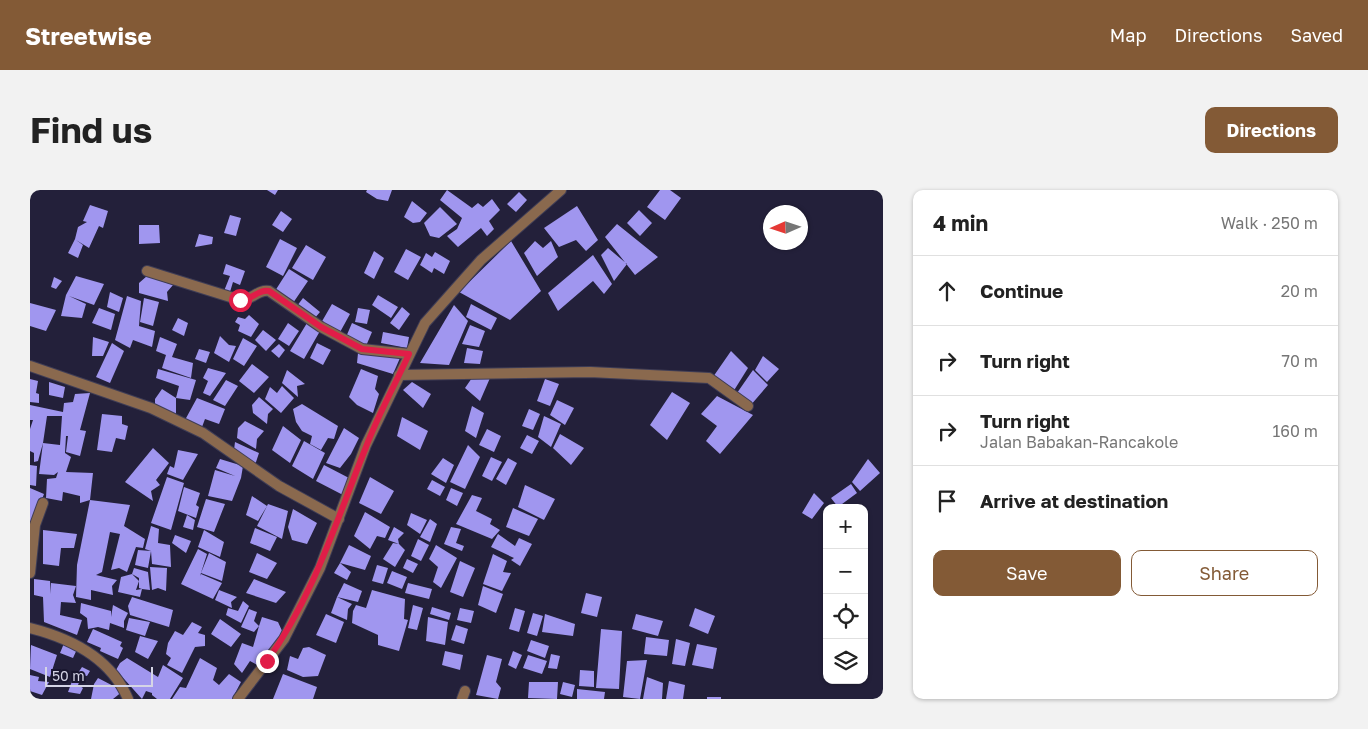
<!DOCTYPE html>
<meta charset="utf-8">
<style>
body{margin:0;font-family:"Golos Text",sans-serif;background:#f2f2f2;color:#222}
.controls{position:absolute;right:15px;bottom:15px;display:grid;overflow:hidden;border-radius:10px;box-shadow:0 1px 4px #0004}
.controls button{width:45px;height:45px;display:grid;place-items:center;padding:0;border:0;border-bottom:1px solid #e0e0e0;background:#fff;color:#222;font:25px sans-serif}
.compass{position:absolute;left:733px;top:15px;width:45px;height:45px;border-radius:50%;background:#fff;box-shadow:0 1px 4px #0004;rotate:267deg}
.scale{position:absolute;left:15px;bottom:12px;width:108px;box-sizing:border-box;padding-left:5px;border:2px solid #d5d5e6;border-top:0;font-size:14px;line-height:18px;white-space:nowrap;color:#d5d5e6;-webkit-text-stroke:4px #19162f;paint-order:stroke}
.stop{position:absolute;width:15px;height:15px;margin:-11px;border:4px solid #e11d48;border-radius:50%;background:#fff}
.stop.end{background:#e11d48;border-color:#fff;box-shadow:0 1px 5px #0008}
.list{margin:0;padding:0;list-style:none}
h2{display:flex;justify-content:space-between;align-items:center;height:65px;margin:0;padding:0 20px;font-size:21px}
h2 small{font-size:16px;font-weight:400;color:#767676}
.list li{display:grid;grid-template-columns:32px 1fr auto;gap:15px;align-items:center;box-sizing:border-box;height:70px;padding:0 20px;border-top:1px solid #e0e0e0}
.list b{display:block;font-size:19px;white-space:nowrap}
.list p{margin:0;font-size:16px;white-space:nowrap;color:#767676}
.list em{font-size:16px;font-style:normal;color:#767676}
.actions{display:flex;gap:10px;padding:15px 20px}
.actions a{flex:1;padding:11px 0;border:1px solid #835a36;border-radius:10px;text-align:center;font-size:18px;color:#835a36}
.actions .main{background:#835a36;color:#fff}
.icon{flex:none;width:28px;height:28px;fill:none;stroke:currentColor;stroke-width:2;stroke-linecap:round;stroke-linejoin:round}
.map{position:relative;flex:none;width:853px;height:509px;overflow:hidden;border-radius:10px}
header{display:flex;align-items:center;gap:30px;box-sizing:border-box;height:70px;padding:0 25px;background:#835a36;color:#fff}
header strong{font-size:24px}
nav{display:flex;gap:28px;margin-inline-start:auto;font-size:18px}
.intro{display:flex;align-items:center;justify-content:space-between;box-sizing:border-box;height:120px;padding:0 30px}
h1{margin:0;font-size:35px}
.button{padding:12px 22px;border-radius:10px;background:#835a36;color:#fff;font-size:18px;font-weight:700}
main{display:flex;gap:30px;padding:0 30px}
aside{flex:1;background:#fff;border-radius:10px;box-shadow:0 1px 4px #0004}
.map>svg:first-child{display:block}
.building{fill:#a096ef;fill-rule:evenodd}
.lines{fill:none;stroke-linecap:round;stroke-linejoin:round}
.street-casing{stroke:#3f3d56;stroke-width:12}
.street{stroke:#8a694e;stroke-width:10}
.route{stroke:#e11d48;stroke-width:6}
</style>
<header>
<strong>Streetwise</strong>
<nav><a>Map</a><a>Directions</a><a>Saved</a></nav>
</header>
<div class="intro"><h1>Find us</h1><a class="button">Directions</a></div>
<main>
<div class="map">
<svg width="853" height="509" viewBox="0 0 853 509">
<rect width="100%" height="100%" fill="#23203a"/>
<path class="building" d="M237 0H248L245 5Z
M337 0H362L358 11 347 9 336 2Z
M417 0 442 18 448 13 453 17 462 9 470 20 459 31 464 39 457 46 451 38 428 57 417 46 427 39 432 28 410 10Z
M630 0H640L651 8 635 30 617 17Z
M489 2 497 10 486 22 477 14Z
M382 11 397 23 390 32 383 33 374 27Z
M60 15 78 21 73 38 69 36 59 58 46 50 53 55 48 68 38 63 45 49 48 37 57 32 53 31Z
M547 16 568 50 556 61 546 50 529 57 514 38Z
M410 17 427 34 409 48 400 46 394 33Z
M609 20 622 33 610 46 597 33Z
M251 21 262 29 253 42 242 35Z
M200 25 211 28 206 46 194 43Z
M587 34 628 67 605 85 575 47Z
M109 35H129L130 53 109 54Z
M169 44 183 47 182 54 165 57Z
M250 49 267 58 253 86 236 77Z
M481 51 511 101 480 130 429 102Z
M505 51 513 58 521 51 528 67 507 86 494 63Z
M276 55 296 67 283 90 262 78Z
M578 58 597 74 584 91 571 65Z
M376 59 391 67 378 90 364 82Z
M344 61 354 68 344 89 334 83Z
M405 62 420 71 414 84 404 78 402 83 390 75 396 63 402 67Z
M563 65 582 94 574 104 563 91 528 121 518 103Z
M196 74 215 81 210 95 203 92 200 102 194 101 200 86 193 84Z
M259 79 278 91 263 113 245 101Z
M46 86 74 94 64 115 39 106 56 114 52 128 31 126 36 105Z
M117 86 143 95 137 102 138 111 109 103V93Z
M24 87 32 91 26 99 21 97Z
M80 102 93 108 89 122 77 117Z
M348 105 368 117 361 128 342 115Z
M97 106 111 111 109 136 125 141 122 157 103 150 100 158 85 150Z
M114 108 129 112 123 136 110 132Z
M273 108 290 122 284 129 267 116Z
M0 113 26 120 16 141 0 136Z
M302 114 320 124 309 144 291 133Z
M441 114 467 128 461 140 436 127Z
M424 115 438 131 419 175 390 173Z
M372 117 380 124 369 140 360 133Z
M69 118 85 124 81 140 62 133Z
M328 118 340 120 337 134 325 132Z
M219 125 229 134 221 147 208 141 210 135 205 132 208 127 215 129Z
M148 128 158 133 154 146 142 140Z
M258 133 269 141 259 156 248 149Z
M277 133 290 141 274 169 260 161Z
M322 133 342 142 336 156 316 147Z
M440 135 455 141 449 157 432 154Z
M233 140 246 150 236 161 225 150Z
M353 142 379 147 377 158 351 153Z
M190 146 199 155 206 156 199 172 184 163Z
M63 147 79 152 73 166H62Z
M130 147 147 154 142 167 163 173 161 188 132 178 136 165 126 161Z
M213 148 227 156 214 176 203 169Z
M82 153 94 161 80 193 66 187Z
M287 153 301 160 293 175 280 168Z
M249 154 255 160 249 168 241 161Z
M437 158 453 161 450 174 434 173Z
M169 159 180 162 176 173 165 169Z
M701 161 718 178 703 202 683 187Z
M328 163 370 168 363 184 327 173Z
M733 166 749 179 737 192 725 180Z
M222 174 239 187 224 203 209 191Z
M178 178 196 183 180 206 173 203 178 191 173 188Z
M128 179 166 190 160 210 146 208V224L125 217V209L132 199 146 208 149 196 126 188Z
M331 179 348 186 345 199 349 204 343 223 327 215 319 207Z
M257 180 275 194 267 196 268 207 252 193Z
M723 180 738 195 720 216 707 203Z
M444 185 460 188 450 211 435 198Z
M0 189 8 191 6 203 9 204V213L0 212Z
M515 189 529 194 520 216 507 211Z
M196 190 208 196 195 216 183 210Z
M19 192 35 197 33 208 19 205Z
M382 192 401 204 393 218 373 200Z
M252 196 264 208 251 223 235 209 240 197 247 203Z
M642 202 660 213 637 250 620 235Z
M60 203 50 240 56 241 50 266 36 262 38 246H36L35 263 41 267 36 282 63 283 60 310 50 313V306L33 302 32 311 16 308 17 289 26 288 28 282 24 285 9 284 13 253 8 271 4 272V263L0 261V239L3 230H0V215L33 222 34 213 43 212 45 204ZM17 226H32L30 255 13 253Z
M687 206 723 225 690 264 676 251 687 236 671 224Z
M229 207 243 219 238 224 237 234 223 223 222 215Z
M167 208 195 219 189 234 175 229 172 237 155 230Z
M527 210 544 218 535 235 520 225Z
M272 214 308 236 304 249 298 248 291 260 280 254 282 246 272 241 266 232 263 219Z
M442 216 454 223 446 248 435 241Z
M499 219 510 224 503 240 492 236Z
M72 224 92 226V234L98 236 95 250 86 248 82 262 67 260Z
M514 226 531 234 521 257 508 247Z
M372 227 398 241 390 260 367 246Z
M215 231 234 241 227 249 226 259 207 248 208 238Z
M253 236 271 250 260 273 242 260Z
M314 238 329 248 321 264 310 278 296 273Z
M457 239 471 246 464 262 449 255Z
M530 244 554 258 541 275 523 258Z
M497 245 509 251 502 264 490 258Z
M274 251 295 263 283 289 262 276Z
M205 252 229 263 225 275 204 260Z
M438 255 450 267 435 299 420 292Z
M123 258 139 273 126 290 130 295 121 301 123 311 95 292Z
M148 260 168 264 153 290 137 284 140 276 144 278Z
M461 267 472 272 462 291 452 286Z
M413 268 424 275 416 293 401 284Z
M478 268 487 273 476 295 466 289Z
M190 269 213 276 211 288 202 311 178 306 185 280 205 286 186 278Z
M838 269 850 283 830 301 822 292Z
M0 275 7 276 6 296 0 295Z
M294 275 319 288 313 305 286 291Z
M137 287 154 293 141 340 121 333Z
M340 287 364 301 351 324 329 313Z
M402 290 415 297 410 306 397 299Z
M821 294 827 303 808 317 801 308Z
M495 295 525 309 514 330 488 317Z
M154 297 170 303 166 315 169 317 166 328 148 321Z
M0 298 14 304 0 342Z
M421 298 433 303 427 316 416 310Z
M784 303 794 313 782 329 772 323Z
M442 305 452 308 446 321 462 329 460 334 470 340 462 349 426 334Z
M222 306 237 316 228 331 216 325Z
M176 309 195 314 184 342 167 337Z
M60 310 100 315 94 336 115 349 113 358 106 357 97 382 89 378 81 380 90 344 80 342 72 382 66 385 87 390 82 396 83 405 61 400V410L46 407 47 375Z
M238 314 258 321 252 349 227 336Z
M483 318 508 329 499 346 476 337Z
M263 319 287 333 277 354 262 350 258 337Z
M335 322 360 337 355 348 347 346 340 359 324 346Z
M381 323 397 330 390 344 377 335Z
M157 325 165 330 163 340 153 337Z
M400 329 407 334 400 352 390 347Z
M121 336 129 339 128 353 140 355 141 377 122 374 121 361 118 378 105 375 108 360 121 361 115 359Z
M364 337 374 343 368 349 369 354 358 350Z
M421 337 431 339 426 353 434 356 432 361 414 354Z
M225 338 247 347 240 361 220 353Z
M13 340 47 344 44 358H31L29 376 13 374Z
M174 340 194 352 190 367 168 357Z
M468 344 485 356 489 348 502 354 490 376 481 370 484 368 461 357Z
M145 345 161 351 156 363 142 353Z
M388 349 399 355 391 371 381 366Z
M363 353 369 354 375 360 365 377 353 369Z
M319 355 341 366 335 380 310 373Z
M406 355 427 368 411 398 403 392 408 377 399 369Z
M168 359 177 364 170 386 171 384 192 393 183 409 151 394Z
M179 363 196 372 192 391 171 383Z
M227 363 247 373 237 389 219 382Z
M463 364 477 371 473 382 481 383 472 401 453 394Z
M377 369 388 374 383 383 373 378Z
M430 371 445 378 433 407 420 402Z
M310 373 321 382 317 390 304 383Z
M347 375 358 378 353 394 342 391Z
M120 377 137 378 136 401 128 398 122 400Z
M104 378 118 382 120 400 112 399 110 407 88 402 91 387 102 384ZM102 384 109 388V398L112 399 106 400 109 391Z
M362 381 377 387 372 399 357 393Z
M4 389 20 391 21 404V393L46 396 43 405 46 413 31 412 30 425 52 430 47 445 14 432 13 407 4 405Z
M224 389 256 402 246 413 216 403Z
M314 393 332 401 328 412 307 407 322 414 318 419 317 430 301 423 307 407Z
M378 393 402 399 399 409 375 403Z
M453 396 473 404 466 423 448 415Z
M189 400 207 407 201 412 202 418 185 410Z
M342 400 375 409 374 429 378 430 369 461 348 455V445L322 433 323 421 326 415 336 418Z
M556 403 572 407 567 427 551 423Z
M102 407 143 420 139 437 100 425 98 416Z
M213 411 219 416 211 433 196 425 198 418 208 421Z
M51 413 81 421V427L83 415 98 423 94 431V438L80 433 79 440 68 437 58 439 57 428 50 423Z
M383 415 393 418 387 440 378 438Z
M402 417 421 423 419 430 400 424Z
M430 418 444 421 441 433 427 430Z
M485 418 495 421 489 442 479 439Z
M665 418 685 426 678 444 659 436Z
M219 419 227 422 224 431 229 436 232 427 248 432 253 443 229 476 220 471 212 483 204 474 212 453 223 457 229 436 224 442 211 437Z
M503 423 513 426 507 446 497 443Z
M296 424 314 432 306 453 286 445Z
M515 424 545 434 543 446 512 442Z
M606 424 633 431 628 446 602 439Z
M398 427 418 432 415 455 396 451Z
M99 428 120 432 115 446 96 440Z
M190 429 211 444 201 457 181 444Z
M162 432 172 437 168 443 175 445V456L165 457 152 483 137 475 141 468 136 464 138 453 145 441 153 445Z
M426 435 438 439 434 454 421 450Z
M63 439 92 452 90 456 93 458 88 469 70 461 71 458 57 452Z
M571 439 592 441 589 499 566 498Z
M110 446 128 451 118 469 105 462Z
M616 447 639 450 637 466 614 464Z
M646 449 660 453 655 476 642 474Z
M501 450 519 456 515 468 497 461Z
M35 451 48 457 43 468 30 463Z
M667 454 687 458 683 479 662 475Z
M1 455 27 465 20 487 0 479Z
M279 457 296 465 288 486 273 487 257 480 260 466 268 469 273 458Z
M415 461 433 465 430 480 412 475Z
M483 461 492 465 486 479 478 475Z
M521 464 530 466 527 479 518 478Z
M457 465 472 469 466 492 471 498 468 509 446 505Z
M498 465 517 471 512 484 493 478Z
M97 468 128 487 133 475 153 488 140 509H127L122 505V503L116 501 112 509 86 480 90 473Z
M170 468 187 478 183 490 189 495 199 484 211 492 202 509H142L150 497 156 498Z
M617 470 610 509 593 507 597 471Z
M52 477 60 481 57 486 52 485 48 495 53 498 50 504 38 502 45 483H48Z
M550 480 564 481V497L549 496Z
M253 484 287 497 283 509H243Z
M0 485 9 487 8 491 19 492 12 505 0 501Z
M617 487 633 493 632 509H613Z
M68 488 93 501 83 509H61L64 494Z
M639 491 655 495 653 509H636Z
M499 492H528L527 509 498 508Z
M533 492 545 495 542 507 530 504Z
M547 499 575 502 574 509H547Z
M677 507H691V509H677Z"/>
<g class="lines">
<defs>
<path id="street" d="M117 81 210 110C221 111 228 99 239 101L291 137 332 159 379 164
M0 176 121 218 173 243 249 296 309 329
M369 185 560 182 679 188 718 216
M0 383 5 335 13 313
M0 438C40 448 81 468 98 509
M208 509 254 449 290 378 336 255 395 133 451 70 531 0
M432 509 435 501"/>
</defs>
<use href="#street" class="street-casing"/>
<use href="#street" class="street"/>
</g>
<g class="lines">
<path class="route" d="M210 110C221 111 228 99 239 101L291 137 332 159 379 164C365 195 348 225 336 257 306 331 284 406 237 471"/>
</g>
</svg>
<div class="controls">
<button>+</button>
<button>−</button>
<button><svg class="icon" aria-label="locate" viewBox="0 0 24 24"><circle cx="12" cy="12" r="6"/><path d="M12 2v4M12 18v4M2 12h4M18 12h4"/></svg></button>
<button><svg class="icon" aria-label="layers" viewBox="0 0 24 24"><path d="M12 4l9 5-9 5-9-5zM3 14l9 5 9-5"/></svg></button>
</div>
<svg class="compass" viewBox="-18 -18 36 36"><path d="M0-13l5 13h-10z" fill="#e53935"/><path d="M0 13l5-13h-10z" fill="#767676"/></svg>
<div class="scale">50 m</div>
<div class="stop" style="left:210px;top:110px"></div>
<div class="stop end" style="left:237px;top:471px"></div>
</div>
<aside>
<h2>4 min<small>Walk · 250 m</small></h2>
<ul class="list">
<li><svg class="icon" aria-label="ahead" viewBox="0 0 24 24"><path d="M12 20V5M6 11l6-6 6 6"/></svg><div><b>Continue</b></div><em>20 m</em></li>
<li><svg class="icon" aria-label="right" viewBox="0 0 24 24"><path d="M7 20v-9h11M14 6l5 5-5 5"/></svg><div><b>Turn right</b></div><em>70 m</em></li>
<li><svg class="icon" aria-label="right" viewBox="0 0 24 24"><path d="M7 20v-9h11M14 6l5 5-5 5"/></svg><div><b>Turn right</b><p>Jalan Babakan-Rancakole</p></div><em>160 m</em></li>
<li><svg class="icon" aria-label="arrive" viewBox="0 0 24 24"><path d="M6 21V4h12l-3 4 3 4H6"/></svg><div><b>Arrive at destination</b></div></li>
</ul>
<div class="actions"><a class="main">Save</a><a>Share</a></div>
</aside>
</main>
